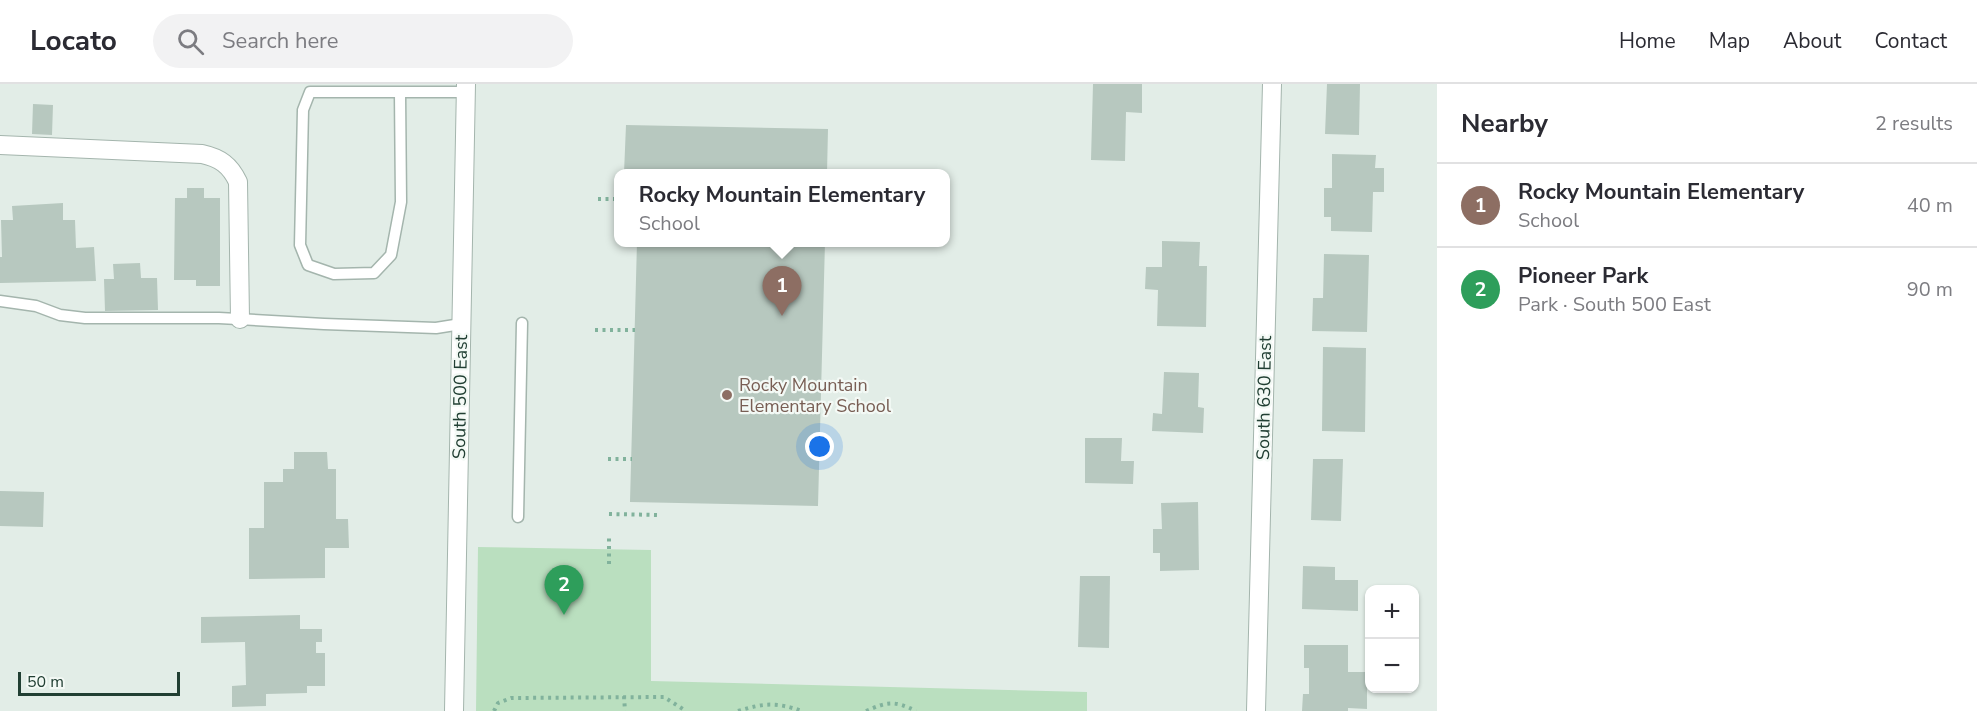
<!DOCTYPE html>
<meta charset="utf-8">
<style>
body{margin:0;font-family:"Nunito Sans",sans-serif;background:#f2f2f3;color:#2b2b33}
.controls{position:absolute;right:18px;bottom:18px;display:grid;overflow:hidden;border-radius:12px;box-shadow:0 2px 4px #0004}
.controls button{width:54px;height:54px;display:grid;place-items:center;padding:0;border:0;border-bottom:2px solid #e1e1e2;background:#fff;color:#2b2b33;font:30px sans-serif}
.scale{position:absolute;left:18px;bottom:15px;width:162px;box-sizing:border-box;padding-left:6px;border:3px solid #213f33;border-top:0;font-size:16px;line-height:21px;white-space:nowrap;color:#213f33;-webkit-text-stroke:4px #f3f9f5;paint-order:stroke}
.you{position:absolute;left:820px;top:363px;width:21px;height:21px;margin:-15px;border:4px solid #fff;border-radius:50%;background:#1a73e8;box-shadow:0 0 0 9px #1a73e833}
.badge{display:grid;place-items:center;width:39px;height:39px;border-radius:50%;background:#f86556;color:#fff;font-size:20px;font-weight:700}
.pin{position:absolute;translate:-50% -50px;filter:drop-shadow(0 2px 3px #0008)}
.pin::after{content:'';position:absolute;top:32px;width:21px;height:18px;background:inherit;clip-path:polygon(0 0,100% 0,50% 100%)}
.popup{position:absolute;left:614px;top:85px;width:336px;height:78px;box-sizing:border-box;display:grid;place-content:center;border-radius:12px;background:#fff;filter:drop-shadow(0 2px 4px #0005);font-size:20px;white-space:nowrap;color:#7c7c81}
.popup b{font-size:22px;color:#2b2b33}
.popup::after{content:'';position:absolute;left:50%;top:100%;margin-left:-12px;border:12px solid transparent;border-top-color:#fff}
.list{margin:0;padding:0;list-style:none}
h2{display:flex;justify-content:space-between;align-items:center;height:78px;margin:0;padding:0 24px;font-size:26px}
h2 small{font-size:20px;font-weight:400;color:#7c7c81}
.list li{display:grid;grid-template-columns:39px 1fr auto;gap:18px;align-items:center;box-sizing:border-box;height:84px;padding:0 24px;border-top:2px solid #e1e1e2}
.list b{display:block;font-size:22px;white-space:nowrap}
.list p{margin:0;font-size:20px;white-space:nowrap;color:#7c7c81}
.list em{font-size:20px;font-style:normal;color:#7c7c81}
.icon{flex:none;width:33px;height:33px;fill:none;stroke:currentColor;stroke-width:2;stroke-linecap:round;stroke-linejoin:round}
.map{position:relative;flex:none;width:1437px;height:627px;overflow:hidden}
header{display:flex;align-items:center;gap:36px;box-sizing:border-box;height:84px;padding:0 30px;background:#fff;border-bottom:2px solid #e1e1e2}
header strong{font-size:28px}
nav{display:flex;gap:33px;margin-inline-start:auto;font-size:21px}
.search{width:420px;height:54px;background:#f2f2f3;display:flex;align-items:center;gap:15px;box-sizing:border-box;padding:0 21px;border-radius:33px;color:#7c7c81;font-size:22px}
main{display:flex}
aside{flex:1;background:#fff}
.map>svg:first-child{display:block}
.green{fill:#badfbf}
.building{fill:#b7c8bf}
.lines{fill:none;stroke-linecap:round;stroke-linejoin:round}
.service-casing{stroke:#a4b5ad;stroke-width:13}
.minor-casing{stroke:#a4b5ad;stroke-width:20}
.path{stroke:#81b29c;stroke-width:4;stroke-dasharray:3 4.5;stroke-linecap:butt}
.service{stroke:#fff;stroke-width:10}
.minor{stroke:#fff;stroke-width:18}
.education-dot{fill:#8d6e63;stroke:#f3f9f5;stroke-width:2}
.labels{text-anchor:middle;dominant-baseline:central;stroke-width:4.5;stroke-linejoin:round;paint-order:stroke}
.education-label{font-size:18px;fill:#785e54;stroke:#f3f9f5;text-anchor:start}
.street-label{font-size:18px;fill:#213f33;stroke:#f3f9f5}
</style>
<header>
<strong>Locato</strong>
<div class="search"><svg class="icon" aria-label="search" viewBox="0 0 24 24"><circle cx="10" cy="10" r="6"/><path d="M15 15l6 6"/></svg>Search here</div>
<nav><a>Home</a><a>Map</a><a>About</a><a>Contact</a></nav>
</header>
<main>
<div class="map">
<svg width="1437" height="627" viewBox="0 0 1437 627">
<rect width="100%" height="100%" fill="#e2ede7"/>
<path class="green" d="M478 463 651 466V597L1087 608V627H476Z"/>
<path class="building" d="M1093 0H1142V29L1126 28 1125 77 1091 76Z
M1327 0H1360L1359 51 1325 50Z
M33 20 53 21 52 51 32 50Z
M626 41 828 45 827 89H624Z
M1332 70 1376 71 1375 84H1384V108H1373L1372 148 1331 147V133H1324V104H1332Z
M187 104H204V114H220V202H196V196H174L175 114H187Z
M63 119V136H75L76 164 94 163 96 197 0 199V173H2L1 136H13L12 122Z
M1162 157 1200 158 1199 182H1207L1206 243 1157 242 1158 206 1145 205 1146 183H1162Z
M637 158H825L818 422 630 418Z
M1324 170 1369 171 1367 248 1312 247 1313 214H1323Z
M140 179 141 194H157L158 226 105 227 104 195H114L113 180Z
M1323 263 1366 264 1365 348 1322 347Z
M1164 288 1199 289 1198 323 1204 324 1203 349 1152 347 1153 329 1162 330Z
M1085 354H1122L1121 377H1134L1133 400 1085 399Z
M294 368H327L328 385H336V435H348L349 464H325V494L249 495V444H264V398H283V385H294Z
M1313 375H1343L1341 437 1311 436Z
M0 407 44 408 43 443 0 442Z
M1198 418 1199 486 1160 487V469H1153V445H1162L1161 419Z
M1303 482 1335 483V496H1358V527L1302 525Z
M1080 492H1110L1109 564 1078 563Z
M300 531V545H322V558H316V569H325V602H307V609L266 610V622L232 623V602L246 601 245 558 201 559V533Z
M1304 561H1348V588H1367V625L1348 624V627H1302L1303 610H1309V584H1304Z"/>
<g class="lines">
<defs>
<path id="service" d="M400 9 401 118 391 171 374 189 334 190 308 181 300 161 303 26 310 8H466
M0 217 36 222 60 231 85 234H219L324 240 436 244 461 240
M518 433 522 239"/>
<path id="minor" d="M0 61 202 70C220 74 230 81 238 98L240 235
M454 627 466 0
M1256 627 1272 0"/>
</defs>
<use href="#service" class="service-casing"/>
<use href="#minor" class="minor-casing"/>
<path class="path" d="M598 115H618
M595 246H635
M608 375H632
M609 430 658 431
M609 480V450
M624 612 625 627
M494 627 498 619 511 614 664 613 686 627
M738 627C764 619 776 618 802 627
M866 627C887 618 894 616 916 627"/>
<use href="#service" class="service"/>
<use href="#minor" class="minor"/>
</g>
<circle class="education-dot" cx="727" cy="311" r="6"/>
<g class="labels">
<g class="education-label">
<text x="739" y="301">Rocky Mountain<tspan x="739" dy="21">Elementary School</tspan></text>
</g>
<g class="street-label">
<text transform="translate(460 313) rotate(-89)">South 500 East</text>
<text transform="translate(1264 314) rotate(-89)">South 630 East</text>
</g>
</g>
</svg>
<div class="controls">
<button>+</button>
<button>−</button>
</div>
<div class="scale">50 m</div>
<div class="you"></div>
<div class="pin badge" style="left:782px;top:232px;background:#8d6e63">1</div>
<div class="popup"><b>Rocky Mountain Elementary</b>School</div>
<div class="pin badge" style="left:564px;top:531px;background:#2e9e5b">2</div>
</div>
<aside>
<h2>Nearby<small>2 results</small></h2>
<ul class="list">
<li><span class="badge" style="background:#8d6e63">1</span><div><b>Rocky Mountain Elementary</b><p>School</p></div><em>40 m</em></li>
<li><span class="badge" style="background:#2e9e5b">2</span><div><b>Pioneer Park</b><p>Park · South 500 East</p></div><em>90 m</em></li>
</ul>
</aside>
</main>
